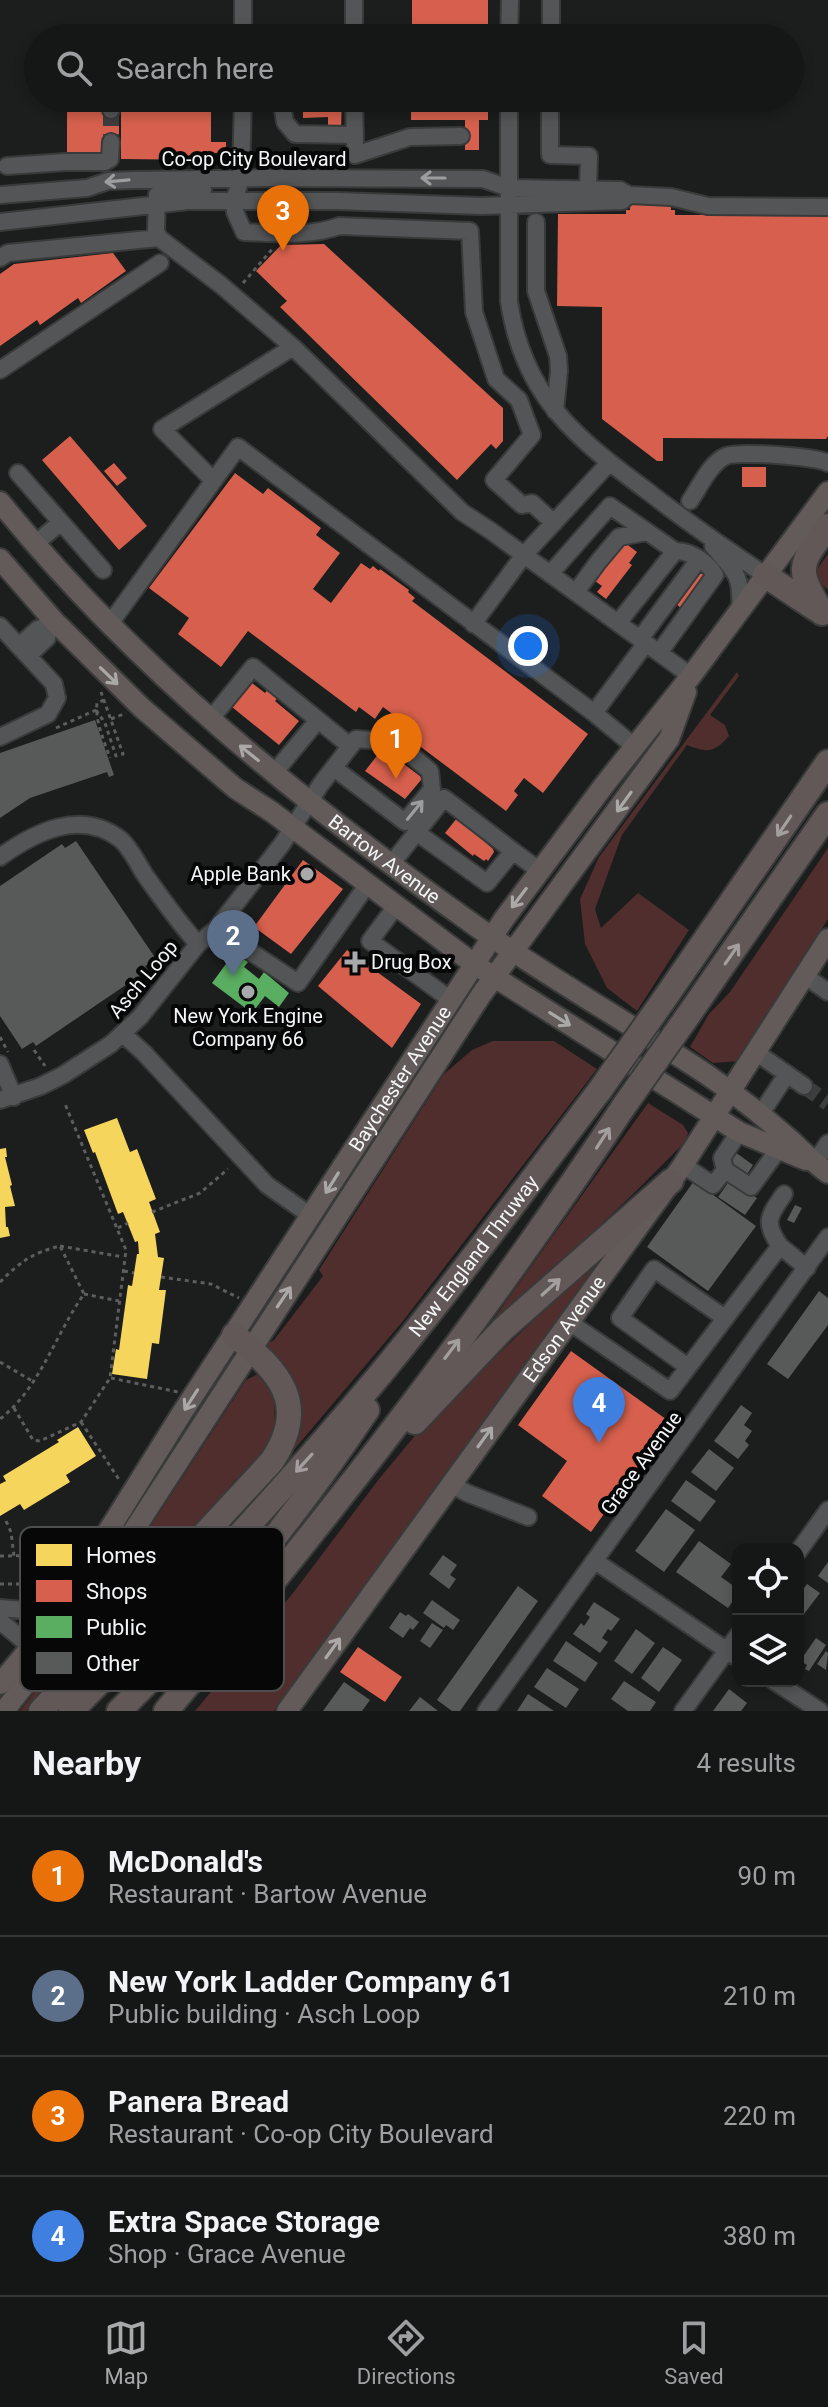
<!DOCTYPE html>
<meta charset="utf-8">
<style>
body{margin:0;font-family:Roboto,sans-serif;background:#1e1f1f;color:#f1f3f6}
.controls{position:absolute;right:24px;bottom:24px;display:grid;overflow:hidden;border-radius:16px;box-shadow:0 4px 12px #0003}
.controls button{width:72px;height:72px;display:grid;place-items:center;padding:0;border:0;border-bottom:2px solid #343535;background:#151616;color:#f1f3f6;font:40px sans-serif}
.you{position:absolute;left:528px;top:646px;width:28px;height:28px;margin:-20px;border:6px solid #fff;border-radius:50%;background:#1a73e8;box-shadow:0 0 0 12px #1a73e833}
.badge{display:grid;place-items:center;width:52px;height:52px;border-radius:50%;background:#a8a9aa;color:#fff;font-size:26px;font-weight:700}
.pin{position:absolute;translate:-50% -66px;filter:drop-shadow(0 2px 4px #0008)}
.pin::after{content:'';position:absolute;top:42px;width:28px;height:24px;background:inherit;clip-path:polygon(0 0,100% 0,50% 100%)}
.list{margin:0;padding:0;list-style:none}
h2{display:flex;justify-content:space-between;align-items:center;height:104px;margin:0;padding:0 32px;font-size:34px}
h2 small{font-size:26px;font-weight:400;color:#9d9fa1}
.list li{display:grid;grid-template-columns:52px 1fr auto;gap:24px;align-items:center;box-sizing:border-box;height:120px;padding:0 32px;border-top:2px solid #343535}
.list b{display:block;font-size:30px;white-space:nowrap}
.list p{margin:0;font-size:26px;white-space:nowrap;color:#9d9fa1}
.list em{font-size:26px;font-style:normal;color:#9d9fa1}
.icon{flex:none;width:44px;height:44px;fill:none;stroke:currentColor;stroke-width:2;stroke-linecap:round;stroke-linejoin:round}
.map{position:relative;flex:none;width:828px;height:1711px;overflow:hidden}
.search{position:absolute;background:#151616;box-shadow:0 4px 12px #0003;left:24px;right:24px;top:24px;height:88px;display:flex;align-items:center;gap:20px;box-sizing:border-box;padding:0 28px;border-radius:44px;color:#9d9fa1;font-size:30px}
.sheet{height:584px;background:#151616}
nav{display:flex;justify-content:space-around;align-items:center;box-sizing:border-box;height:112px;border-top:2px solid #343535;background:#151616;font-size:22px;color:#9d9fa1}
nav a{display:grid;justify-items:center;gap:4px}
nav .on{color:#a8a9aa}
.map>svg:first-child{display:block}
.green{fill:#4f2e2d}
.homes{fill:#f6d55c}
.shops{fill:#d6604d}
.public{fill:#5aae61}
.building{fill:#585a5a}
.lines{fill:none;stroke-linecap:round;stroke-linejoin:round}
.minor-tunnel{stroke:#3c3d3e;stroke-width:16;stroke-dasharray:16 8;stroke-linecap:butt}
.minor-casing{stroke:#393a3a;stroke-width:20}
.major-casing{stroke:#393a3a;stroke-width:24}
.highway-casing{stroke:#393a3a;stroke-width:28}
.path{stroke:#5c5d5e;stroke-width:3;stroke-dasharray:4 4;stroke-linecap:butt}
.minor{stroke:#545556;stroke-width:16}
.major{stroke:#635a5a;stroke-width:20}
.highway{stroke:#635858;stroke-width:24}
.highway-bridge-casing{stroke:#393a3a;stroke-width:28;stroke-linecap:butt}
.highway-bridge{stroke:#635858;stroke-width:24}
.oneway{stroke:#9c9d9e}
.oneway2{stroke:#aba8a8}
.oneway3{stroke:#a49f9f}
.poi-dot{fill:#a8a9aa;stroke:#070708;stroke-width:3}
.labels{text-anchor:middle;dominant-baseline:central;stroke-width:8;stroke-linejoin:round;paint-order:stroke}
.street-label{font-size:20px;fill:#f3f5f6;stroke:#070708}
.poi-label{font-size:20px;fill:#f3f5f6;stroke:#070708;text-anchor:end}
.key{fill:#070708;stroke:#4e4e4f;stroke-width:2}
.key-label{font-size:22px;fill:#f3f5f6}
</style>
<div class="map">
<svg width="828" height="1711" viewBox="0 0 828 1711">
<rect width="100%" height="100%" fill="#1c1d1d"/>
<path class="green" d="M828 554V590L820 583 815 572Z
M737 672 739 676 710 715 725 725 729 736C714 753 708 753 687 745L622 835 595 909 601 928 638 893 689 930 637 1011 607 988 585 944 580 899 599 857Z
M828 848V919L739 1061 713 1063 690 1047 709 1014 730 992Z
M493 1041H554L597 1069 403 1321 286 1459 295 1442 296 1428 266 1352 267 1344 274 1340 323 1276 319 1270 444 1074 472 1050Z
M648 1103 683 1125 688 1133 685 1142 631 1196 498 1322 495 1317Z
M596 1266 274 1711H195L293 1593 379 1479 427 1421 569 1287Z
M258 1374 274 1397 275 1428 264 1454 234 1481 209 1516 30 1711H20L92 1616 246 1380Z"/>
<path class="homes" d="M117 1118 130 1152 137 1149 156 1199 149 1202 160 1232 155 1234 158 1257 164 1258 159 1290H166L159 1344 152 1343 147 1379 112 1374 116 1349 119 1350 128 1285 132 1286 137 1254H139L138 1241 135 1242 123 1212 118 1214 95 1152 93 1153 84 1130Z
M6 1148 7 1157H5L12 1185 10 1186 15 1206 5 1207 6 1227H8L10 1236 0 1238V1149Z
M78 1427 96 1456 66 1475 70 1482 24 1510 20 1504 0 1516V1484L6 1481 3 1476 59 1442 57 1440Z"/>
<path class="shops" d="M412 0H488V38H404V26H412Z
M303 98H342L341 130H328V117L303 118Z
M411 98H488V120H479V150H465V120H411Z
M149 108 211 109V142H226V153H210V160L121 159V110Z
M119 109V142H102L103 155H67V110Z
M630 202H671V210H675V215H828V436L826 439 663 438V461H657L602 419V307L557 306 558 214H626V210H630Z
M324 244 503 408V441L496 449 491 444 457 480 280 307 287 301 256 271 281 245Z
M113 253 126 271 81 303 78 298 40 325 37 320 0 346V274L14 264Z
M70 436 147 526 119 550 42 460Z
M114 463 127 478 117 486 104 471Z
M742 467H766V487H742Z
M235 473 263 494 268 488 321 528 316 535 340 553 313 589 331 603 361 563 370 569 373 566 379 571 380 569 409 590 408 592 415 598 412 601 588 734 543 793 524 778 514 791 518 795 506 811 409 738 414 730 383 707 375 719 359 707 356 712 248 631 221 667 178 634 189 618 149 588Z
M624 542 637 552 629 563 632 565 606 599 597 592 602 586 595 581 602 571 597 568 602 561 607 565Z
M701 568 709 574 682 609 675 603Z
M252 683 265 693 270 687 280 695 275 701 299 721 279 745 232 707Z
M383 748 421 777V780L405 799 365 771Z
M457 818 493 849 494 852 488 861 486 859 484 861 474 854 473 856 445 833Z
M303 860 343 889 291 954 254 927Z
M347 950 421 1004 392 1048 318 986Z
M571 1351 670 1422 591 1532 542 1496 567 1461 518 1425Z
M358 1647 402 1677 385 1702 340 1672Z"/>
<path class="public" d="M237 955 248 962 244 967 259 979 264 972 289 993 279 1007 265 996 252 1013 212 983 231 957 234 959Z"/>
<path class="building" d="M95 720 114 775 109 777 107 772 30 798 0 818V753Z
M76 841 156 959 145 966 148 970 36 1046 33 1042 22 1049 0 1016V886L62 844 65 848Z
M735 1152 753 1165 746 1176 728 1164Z
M730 1180 757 1198 745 1215 718 1197Z
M694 1181 756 1226 708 1291 647 1247Z
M795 1205 802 1208 794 1223 787 1220Z
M819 1291 828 1298V1325L788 1379 767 1364Z
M741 1405 752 1413 744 1425 752 1431 745 1441 749 1445 738 1459 714 1441Z
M709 1449 734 1468 716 1491 691 1472Z
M686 1480 716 1501 700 1522 671 1501Z
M666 1509 695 1530 664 1572 635 1551Z
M699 1541 731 1564 721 1577 738 1589V1594L728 1608 676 1572Z
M443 1555 457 1565 450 1575 456 1579 449 1589 429 1574Z
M828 1562V1583L818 1576Z
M807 1584 820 1593 798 1622V1596Z
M518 1586 538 1601 460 1711H452L437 1700Z
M432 1600 460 1620 453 1630 446 1625 444 1628 423 1613Z
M594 1602 620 1619 611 1631 608 1629 602 1638 608 1642 600 1653 573 1634 581 1623 584 1626 590 1617 586 1614Z
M400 1612 406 1616 408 1614 419 1622 413 1630 410 1628 403 1638 389 1628Z
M432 1623 443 1630 430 1648 420 1641Z
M636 1629 655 1643 632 1674 614 1661Z
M816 1638 826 1645 809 1671 805 1669 807 1665 800 1661Z
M566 1641 598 1663 585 1682 553 1661Z
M663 1647 682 1660 659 1692 641 1678Z
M826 1651 828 1653 826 1670 817 1664Z
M547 1668 579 1689 566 1708 534 1687Z
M624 1681 656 1702 650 1711H628L611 1699Z
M344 1682 370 1700 362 1711H323Z
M729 1689 747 1703 741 1711H713Z
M528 1694 554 1711H517Z
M420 1697 438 1711H409Z"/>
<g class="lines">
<path class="minor-tunnel" d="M111 110V142
M804 1086 828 1103"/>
<defs>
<path id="minor" d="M243 0V38
M354 0V38
M509 38 510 0
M551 38V0
M243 98 241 178 234 201 235 212 244 232C274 233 310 237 339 226L470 231 474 312 496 379 519 400 532 435 494 480 522 505 532 503 554 523
M281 98 285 122 295 134 354 135
M354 98 355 144
M509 98V301C523 397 577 439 650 493 687 522 726 549 765 575
M550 98V155L589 156 588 188
M111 110V98
M355 155 410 137 461 136
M7 166 66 162H105L110 159 111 142
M203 190 162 192 157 195 156 231 159 238 221 285 293 347 462 512 491 531 691 676
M0 195 87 188 108 181 134 180 266 178 483 179 509 188 620 190 629 195 671 197 708 206 828 207
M0 222 188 201H337L482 206 622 201 629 195
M536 222V291L558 356 559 371 555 411
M0 258 8 253 159 238
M0 370 160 263
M18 473 103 570
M213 480 162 429 293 347
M690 501C699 488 710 463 726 456 738 451 816 456 828 463
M35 544 61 522
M713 546C735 572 742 574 740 610
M550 574 610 506 675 551C690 551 707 561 715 575L659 653
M576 592 598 562 619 537 647 532
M618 623 675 551
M473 624 524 555 609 463
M109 625 238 447 594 713 635 747
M0 626 54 684 57 698 48 714 0 737
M640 639 699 559
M19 646 38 629 49 626 47 638 28 656
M594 713 646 643
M210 720 253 667 350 746
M274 773 318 720
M513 851 540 871
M0 857C35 832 80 809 120 839 130 847 138 864 145 875 162 899 178 922 198 944
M392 863 444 798 513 851 487 883 416 832
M396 906 370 941 451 1000
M216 929 298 983 367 885
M805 976 828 992
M123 1034 144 1053 267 1185 311 1216
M757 1053 804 1086
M0 1064 14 1097
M0 1100 41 1086 63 1075 111 1044 140 1017 198 944 216 929 282 844 321 784 356 739 396 742 430 771 432 789 405 822 334 768
M760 1115 787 1074
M739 1132 722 1158 725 1170 751 1187 778 1150
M814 1164 828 1143
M683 1165 713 1185 725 1170
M780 1246C763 1222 769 1216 784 1194
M569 1322 670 1391 780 1246 807 1268
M688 1367 620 1318 654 1269 725 1318
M451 1484 467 1493 528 1517
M798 1552 828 1510
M595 1561 738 1658
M0 1608 55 1613
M0 1621 31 1647
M774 1681 820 1711
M486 1711 828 1237
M683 1711 738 1635"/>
<g id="major">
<path id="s1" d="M0 502C135 669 303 803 477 927 551 979 631 1024 706 1074 734 1093 762 1115 787 1137 801 1149 812 1162 828 1173"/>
<path d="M0 559 54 621 142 708 235 788 272 812 474 964 739 1132 806 1160"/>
<path id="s2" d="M0 1684 31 1647 77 1581 182 1413 504 919 605 784 691 676 828 492"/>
<path d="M4 1711 75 1621 481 995 669 739 686 692"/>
<path id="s3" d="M287 1711 683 1165 828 939"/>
</g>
<g id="highway">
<path d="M765 575 816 609"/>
<path d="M822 613C796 568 798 566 828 526"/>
<path d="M663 1001 828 762"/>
<path d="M687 1017 828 814"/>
<path d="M415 1422 503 1329 671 1181"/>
<path d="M41 1711 272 1461C310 1404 279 1371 234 1335"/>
<path id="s4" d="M71 1711C178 1604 281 1493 378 1377 455 1284 527 1186 600 1090"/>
<path d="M119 1711C212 1620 294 1519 367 1410"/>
<path d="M166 1711C329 1518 485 1317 624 1106"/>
</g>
</defs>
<use href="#minor" class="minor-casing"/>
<use href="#major" class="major-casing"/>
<use href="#highway" class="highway-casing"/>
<path class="path" d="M243 283 274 247
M104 700 97 703C95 722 104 740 110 758
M96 710 105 723 116 756 123 754 101 692
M111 719 126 713
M56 728 96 710
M0 1037 8 1052
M34 1050 45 1066
M152 1212 200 1193 228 1169
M118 1228 128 1223
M60 1246 123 1257
M124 1271 134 1273
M161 1277 211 1284 239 1298
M0 1282C20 1262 32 1253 60 1246L84 1294C55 1335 40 1388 0 1419
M84 1294 119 1301
M0 1362 34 1382
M111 1378 178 1392
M14 1408 33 1440 40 1441 81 1422 110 1378 126 1250 65 1104
M81 1422 120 1481
M6 1521 11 1532 14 1556
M0 1556 70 1555
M0 1584H22V1595"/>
<use href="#minor" class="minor"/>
<use href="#major" class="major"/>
<use href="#highway" class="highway"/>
<defs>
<path id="highway-bridge" d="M600 1090 663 1001
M624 1106 687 1017"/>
</defs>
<use href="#highway-bridge" class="highway-bridge-casing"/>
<use href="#highway-bridge" class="highway-bridge"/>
</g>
<defs><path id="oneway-shaft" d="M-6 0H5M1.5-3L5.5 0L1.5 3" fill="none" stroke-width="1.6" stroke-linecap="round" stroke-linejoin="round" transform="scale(2)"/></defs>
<g class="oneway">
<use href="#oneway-shaft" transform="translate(433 178) rotate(-180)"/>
<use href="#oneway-shaft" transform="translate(117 181) rotate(175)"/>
<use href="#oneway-shaft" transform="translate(415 810) rotate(-51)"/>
</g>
<g class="oneway2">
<use href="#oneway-shaft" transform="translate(109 676) rotate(44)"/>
<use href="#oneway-shaft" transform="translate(249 753) rotate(-141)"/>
<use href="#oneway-shaft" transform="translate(624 802) rotate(126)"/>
<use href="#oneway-shaft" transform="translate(519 898) rotate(127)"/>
<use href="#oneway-shaft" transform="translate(560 1019) rotate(32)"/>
<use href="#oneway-shaft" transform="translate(332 1183) rotate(122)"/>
<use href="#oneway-shaft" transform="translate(284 1297) rotate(-56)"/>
<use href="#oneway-shaft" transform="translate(191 1400) rotate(123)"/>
<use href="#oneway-shaft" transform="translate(485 1437) rotate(-54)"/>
<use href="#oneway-shaft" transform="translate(333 1648) rotate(-54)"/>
</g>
<g class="oneway3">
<use href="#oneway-shaft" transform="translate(784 826) rotate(124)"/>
<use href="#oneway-shaft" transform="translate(732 954) rotate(-55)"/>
<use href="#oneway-shaft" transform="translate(603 1138) rotate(-57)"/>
<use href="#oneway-shaft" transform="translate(551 1287) rotate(-42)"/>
<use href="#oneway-shaft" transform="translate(452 1349) rotate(-53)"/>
<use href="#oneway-shaft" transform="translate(304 1463) rotate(132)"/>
</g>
<g class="poi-dot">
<circle cx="307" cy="874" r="8"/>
<path d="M351 950h8v8h8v8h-8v8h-8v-8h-8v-8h8z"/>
<circle cx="248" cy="992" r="8"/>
</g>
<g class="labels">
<g class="street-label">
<text x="254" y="159">Co-op City Boulevard</text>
<text stroke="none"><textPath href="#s1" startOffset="526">Bartow Avenue</textPath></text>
<text transform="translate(143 979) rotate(-50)">Asch Loop</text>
<text stroke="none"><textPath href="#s2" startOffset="726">Baychester Avenue</textPath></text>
<text stroke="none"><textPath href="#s4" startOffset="608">New England Thruway</textPath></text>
<text stroke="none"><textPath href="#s3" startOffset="472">Edson Avenue</textPath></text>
<text transform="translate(641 1463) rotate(-54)">Grace Avenue</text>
</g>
<g class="poi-label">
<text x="291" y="874">Apple Bank</text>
<text x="371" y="962" text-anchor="start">Drug Box</text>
<text x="248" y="1016" text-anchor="middle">New York Engine<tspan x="248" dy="23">Company 66</tspan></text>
</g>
</g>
<rect x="20" y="1527" width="264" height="164" rx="12" class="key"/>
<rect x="36" y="1544" width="36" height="22" fill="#f6d55c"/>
<rect x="36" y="1580" width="36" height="22" fill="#d6604d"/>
<rect x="36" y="1616" width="36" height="22" fill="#5aae61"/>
<rect x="36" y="1652" width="36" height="22" fill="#585a5a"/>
<g class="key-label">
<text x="86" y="1563">Homes</text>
<text x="86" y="1599">Shops</text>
<text x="86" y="1635">Public</text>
<text x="86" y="1671">Other</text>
</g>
</svg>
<div class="controls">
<button><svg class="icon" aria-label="locate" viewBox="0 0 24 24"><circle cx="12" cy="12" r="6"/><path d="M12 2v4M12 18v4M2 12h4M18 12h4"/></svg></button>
<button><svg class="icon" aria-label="layers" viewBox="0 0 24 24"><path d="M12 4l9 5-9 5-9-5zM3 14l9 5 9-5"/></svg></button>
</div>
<div class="you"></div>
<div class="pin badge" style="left:396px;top:779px;background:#e8710a">1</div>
<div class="pin badge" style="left:233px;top:976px;background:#5c6f8a">2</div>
<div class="pin badge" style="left:283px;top:251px;background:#e8710a">3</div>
<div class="pin badge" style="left:599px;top:1443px;background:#3f7fe0">4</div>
<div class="search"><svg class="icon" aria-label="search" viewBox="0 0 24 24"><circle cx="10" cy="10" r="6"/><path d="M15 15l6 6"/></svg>Search here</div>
</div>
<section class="sheet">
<h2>Nearby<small>4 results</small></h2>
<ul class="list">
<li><span class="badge" style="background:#e8710a">1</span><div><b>McDonald's</b><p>Restaurant · Bartow Avenue</p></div><em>90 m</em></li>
<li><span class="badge" style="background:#5c6f8a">2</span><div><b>New York Ladder Company 61</b><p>Public building · Asch Loop</p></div><em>210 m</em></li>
<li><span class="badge" style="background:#e8710a">3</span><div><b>Panera Bread</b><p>Restaurant · Co-op City Boulevard</p></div><em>220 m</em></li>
<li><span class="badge" style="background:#3f7fe0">4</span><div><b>Extra Space Storage</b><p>Shop · Grace Avenue</p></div><em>380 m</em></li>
</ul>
</section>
<nav>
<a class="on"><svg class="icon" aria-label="map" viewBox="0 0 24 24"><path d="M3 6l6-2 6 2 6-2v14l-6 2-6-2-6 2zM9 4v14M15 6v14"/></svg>Map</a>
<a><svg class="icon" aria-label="directions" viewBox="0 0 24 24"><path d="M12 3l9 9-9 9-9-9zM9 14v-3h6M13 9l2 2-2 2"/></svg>Directions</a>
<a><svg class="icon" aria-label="saved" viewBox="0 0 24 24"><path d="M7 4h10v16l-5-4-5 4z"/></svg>Saved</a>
</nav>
